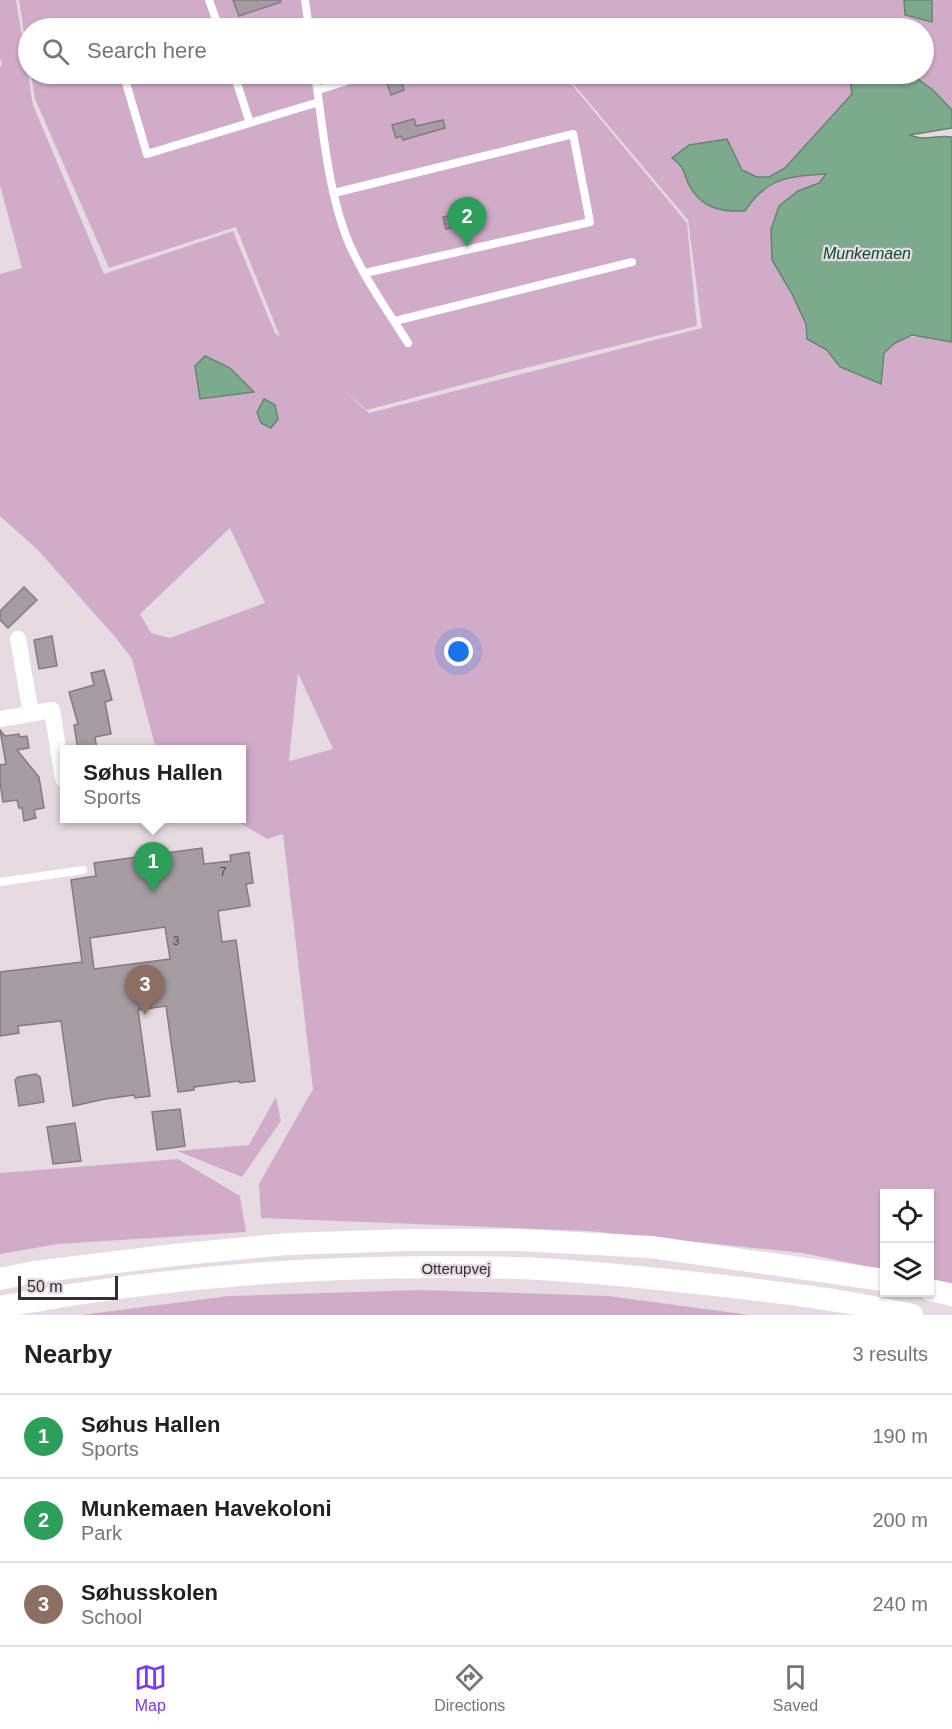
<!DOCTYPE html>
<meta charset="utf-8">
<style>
body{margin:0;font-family:Helvetica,sans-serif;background:#f6f6f6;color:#222}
.controls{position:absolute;right:18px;bottom:18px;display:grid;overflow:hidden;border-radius:0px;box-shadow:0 2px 4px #0004}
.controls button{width:54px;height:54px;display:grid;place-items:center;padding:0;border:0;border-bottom:2px solid #e0e0e0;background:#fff;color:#222;font:30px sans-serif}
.scale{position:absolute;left:18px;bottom:15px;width:100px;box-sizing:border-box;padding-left:6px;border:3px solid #332f32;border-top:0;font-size:16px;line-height:21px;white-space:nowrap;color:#332f32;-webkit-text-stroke:4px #e6dbe3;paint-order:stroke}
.you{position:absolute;left:459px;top:652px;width:21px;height:21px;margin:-15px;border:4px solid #fff;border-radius:50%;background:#1a73e8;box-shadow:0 0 0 9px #1a73e833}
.badge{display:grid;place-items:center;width:39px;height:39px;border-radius:50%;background:#7c3aed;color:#fff;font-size:20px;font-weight:700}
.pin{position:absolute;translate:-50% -50px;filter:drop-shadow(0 2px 3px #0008)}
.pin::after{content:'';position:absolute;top:32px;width:21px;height:18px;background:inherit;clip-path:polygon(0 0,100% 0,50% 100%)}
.popup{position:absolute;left:60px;top:745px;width:186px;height:78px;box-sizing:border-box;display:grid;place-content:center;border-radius:0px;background:#fff;filter:drop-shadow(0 2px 4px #0005);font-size:20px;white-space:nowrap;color:#767676}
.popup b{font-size:22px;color:#222}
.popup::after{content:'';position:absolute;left:50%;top:100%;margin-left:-12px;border:12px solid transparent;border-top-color:#fff}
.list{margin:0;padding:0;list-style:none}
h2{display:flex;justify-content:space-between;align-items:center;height:78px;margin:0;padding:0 24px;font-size:26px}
h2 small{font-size:20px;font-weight:400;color:#767676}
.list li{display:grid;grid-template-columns:39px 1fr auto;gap:18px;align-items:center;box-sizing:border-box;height:84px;padding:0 24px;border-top:2px solid #e0e0e0}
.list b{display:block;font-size:22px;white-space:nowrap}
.list p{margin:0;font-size:20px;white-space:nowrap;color:#767676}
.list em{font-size:20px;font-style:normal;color:#767676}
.icon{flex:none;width:33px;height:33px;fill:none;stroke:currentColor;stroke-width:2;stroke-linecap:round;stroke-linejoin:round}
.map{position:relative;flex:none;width:952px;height:1315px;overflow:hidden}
.search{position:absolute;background:#fff;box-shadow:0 2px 4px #0004;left:18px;right:18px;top:18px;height:66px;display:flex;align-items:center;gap:15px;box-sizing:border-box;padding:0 21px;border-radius:33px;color:#767676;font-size:22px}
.sheet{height:330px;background:#fff}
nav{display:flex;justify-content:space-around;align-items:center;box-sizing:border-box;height:84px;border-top:2px solid #e0e0e0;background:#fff;font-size:16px;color:#767676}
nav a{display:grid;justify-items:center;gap:3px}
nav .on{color:#7c3aed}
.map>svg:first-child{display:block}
.green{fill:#d1acc9;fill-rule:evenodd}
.water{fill:#7da98c;stroke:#678471;stroke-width:1.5}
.building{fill:#a69ca4;stroke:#847a81;stroke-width:1.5;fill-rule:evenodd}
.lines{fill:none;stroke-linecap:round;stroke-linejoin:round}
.lane{stroke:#fff;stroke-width:8}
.street{stroke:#fff;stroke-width:16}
.secondary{stroke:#fff;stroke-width:22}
.labels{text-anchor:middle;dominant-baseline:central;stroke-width:4.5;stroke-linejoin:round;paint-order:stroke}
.number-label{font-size:12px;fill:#504a4e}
.street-label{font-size:15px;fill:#332f32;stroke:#e6dbe3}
.water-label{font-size:16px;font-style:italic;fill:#03522e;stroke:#e6dbe3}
</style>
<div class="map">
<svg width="952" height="1315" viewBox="0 0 952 1315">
<rect width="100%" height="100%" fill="#e6dbe3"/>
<path class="green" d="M0 0H16L33 105 104 274 233 231 275 333 280 337 236 227 109 268 35 99 31 74H563L687 223 697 326 529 367 367 410 341 388 369 413 702 328 688 220 565 74H849L852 94 785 168 769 177H757L742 171 726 139 683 167 690 186 745 211C767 177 789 177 826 173L819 183 798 191 785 282 806 324 807 339 827 350 840 367 882 371C883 366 882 357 885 352 899 328 930 339 952 342V1283L930 1279V1194H884V1270L803 1253 589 1231 261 1218 259 1184 313 1089 283 834 267 839 233 819 242 818V750L156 749 132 659 116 638 38 550 0 516V274L22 268 0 185V68L2 62 0 59ZM230 528 265 603 170 638 151 633 140 614ZM298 673 333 749 290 761 289 760Z
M19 0H904L932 21V0H952V110L933 90 911 74H924V28H28V59Z
M276 1097 281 1121 242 1177 177 1151 249 1145Z
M178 1159 240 1196 246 1232 58 1244 0 1254V1173Z
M420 1290 608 1296 750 1315H81L229 1296Z"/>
<path class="water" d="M904 0H932V22L905 15Z
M849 74H911L933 90 952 110V128L910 135C923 142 938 134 952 137V342L912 335 895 343 884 353 881 384 840 367 827 350 807 339 806 324 791 292 772 260 771 229 779 206 798 191 819 183 826 174C789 176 766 178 745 211 720 212 701 208 689 185 682 170 686 169 672 158L689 145 727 139 742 170 757 177H769L785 168 852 94Z
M205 356 230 368 254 392 200 399 195 366Z
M264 399 275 405 278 419 271 428 261 423 257 412Z"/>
<path class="building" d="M233 0H280L281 2 239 16Z
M399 74 404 90 391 95 385 78Z
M414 119 416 126 443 120 445 128 403 140 401 136 396 138 392 125Z
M457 214 461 225 446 229 443 217Z
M24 587 37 600 8 628 0 620V611Z
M52 636 57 666 39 669 34 640Z
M104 670 112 700 105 702 111 734 95 737 97 750H78L74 725 78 724 69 692 94 685 91 673Z
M0 730 5 736 19 734 20 737 27 736 29 748 17 750 39 777 44 808 34 810 36 818 24 821 22 808H19L17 800 3 802 0 782V765L6 764Z
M202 848 204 864 231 861 230 855 249 852 253 883 246 884 250 906 218 911 222 942 236 940 255 1081 240 1083 239 1081 194 1087V1090L178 1092 166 1006 138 1010 150 1096 135 1098 134 1095 105 1099 73 1106 61 1021 18 1026 19 1033 0 1036V972L82 962 71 880 96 876 94 863ZM165 927 170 959 94 969 90 938Z
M36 1074 40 1077 44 1102 19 1106 15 1080 18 1077Z
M180 1109 185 1146 157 1150 152 1112Z
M75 1123 81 1161 53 1164 47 1127Z"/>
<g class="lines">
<path class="lane" d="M209 0 219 28
M305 0 309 28
M234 74 250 123
M315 74C323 127 327 185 346 236 361 274 386 308 408 343
M126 83 147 154 319 102
M318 90 369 74
M334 193 573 134 590 222 365 273
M395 321 632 262
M0 882 83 870"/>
<path class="street" d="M18 639 31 714
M0 719 52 710 63 779"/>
<path class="secondary" d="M0 1279 35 1272 174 1255 287 1244 409 1240H519L651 1247 884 1280
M930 1290 952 1295
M0 1307C170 1275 346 1263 518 1268 578 1270 638 1277 697 1283 769 1291 841 1299 912 1315"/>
</g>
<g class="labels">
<g class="number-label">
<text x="223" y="872">7</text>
<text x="176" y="941">3</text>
</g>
<g class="street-label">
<text x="456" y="1268">Otterupvej</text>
</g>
<g class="water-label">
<text x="867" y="253">Munkemaen</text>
</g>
</g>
</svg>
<div class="controls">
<button><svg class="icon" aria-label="locate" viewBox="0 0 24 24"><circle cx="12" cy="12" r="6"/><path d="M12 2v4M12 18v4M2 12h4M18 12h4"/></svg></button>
<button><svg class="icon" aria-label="layers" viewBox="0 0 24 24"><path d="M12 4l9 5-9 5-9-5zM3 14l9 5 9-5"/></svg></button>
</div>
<div class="scale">50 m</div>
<div class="you"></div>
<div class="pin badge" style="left:153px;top:892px;background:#2e9e5b">1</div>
<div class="popup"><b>Søhus Hallen</b>Sports</div>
<div class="pin badge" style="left:467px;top:247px;background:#2e9e5b">2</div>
<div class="pin badge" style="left:145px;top:1015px;background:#8d6e63">3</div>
<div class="search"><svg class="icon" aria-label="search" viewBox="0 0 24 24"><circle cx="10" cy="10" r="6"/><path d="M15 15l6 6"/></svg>Search here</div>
</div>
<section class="sheet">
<h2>Nearby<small>3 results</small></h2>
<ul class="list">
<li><span class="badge" style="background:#2e9e5b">1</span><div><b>Søhus Hallen</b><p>Sports</p></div><em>190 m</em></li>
<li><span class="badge" style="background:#2e9e5b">2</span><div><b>Munkemaen Havekoloni</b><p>Park</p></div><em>200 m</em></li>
<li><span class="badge" style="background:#8d6e63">3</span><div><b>Søhusskolen</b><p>School</p></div><em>240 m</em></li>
</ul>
</section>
<nav>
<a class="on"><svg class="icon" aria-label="map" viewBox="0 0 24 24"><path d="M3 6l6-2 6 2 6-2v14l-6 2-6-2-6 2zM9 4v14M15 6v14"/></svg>Map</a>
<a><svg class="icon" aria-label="directions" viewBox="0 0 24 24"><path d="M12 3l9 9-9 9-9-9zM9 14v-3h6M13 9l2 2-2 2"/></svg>Directions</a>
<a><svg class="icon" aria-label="saved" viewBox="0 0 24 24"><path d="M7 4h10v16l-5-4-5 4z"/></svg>Saved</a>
</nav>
